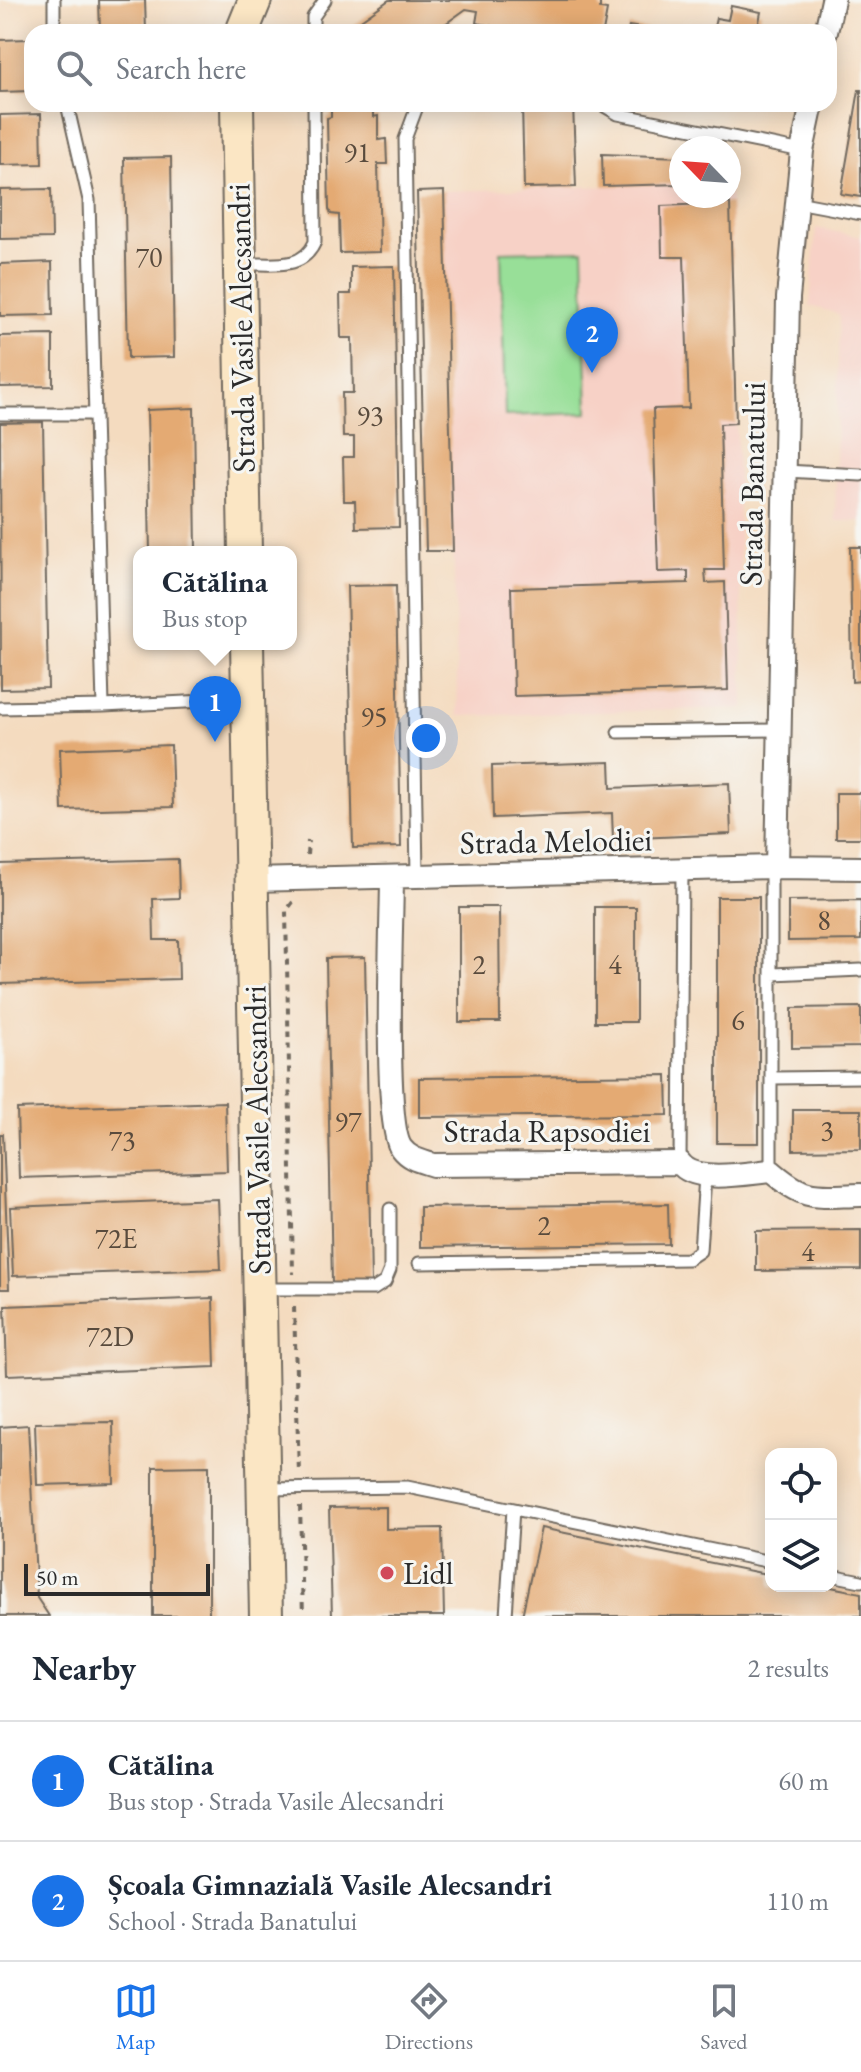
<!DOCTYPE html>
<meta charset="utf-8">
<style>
body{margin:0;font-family:"EB Garamond",serif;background:#f6f6f7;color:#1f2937}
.controls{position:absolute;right:24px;bottom:24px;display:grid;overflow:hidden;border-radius:16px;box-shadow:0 4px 20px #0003}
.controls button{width:72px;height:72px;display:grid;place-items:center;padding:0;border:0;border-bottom:2px solid #e0e1e3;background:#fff;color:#1f2937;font:40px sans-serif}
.compass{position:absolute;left:669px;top:136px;width:72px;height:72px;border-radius:50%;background:#fff;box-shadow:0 4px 20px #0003;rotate:295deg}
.scale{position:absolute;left:24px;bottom:20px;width:186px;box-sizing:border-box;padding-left:8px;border:4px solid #2b2b2b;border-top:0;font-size:22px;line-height:28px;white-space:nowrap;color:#2b2b2b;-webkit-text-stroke:6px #f6f6f2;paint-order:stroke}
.you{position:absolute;left:426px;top:738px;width:28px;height:28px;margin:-20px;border:6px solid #fff;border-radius:50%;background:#1a73e8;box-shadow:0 0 0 12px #1a73e833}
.badge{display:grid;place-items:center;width:52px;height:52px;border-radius:50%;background:#1a73e8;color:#fff;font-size:26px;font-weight:700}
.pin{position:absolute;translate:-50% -66px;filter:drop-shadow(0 2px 4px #0008)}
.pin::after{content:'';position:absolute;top:42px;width:28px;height:24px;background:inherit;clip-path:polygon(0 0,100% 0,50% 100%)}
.popup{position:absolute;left:133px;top:546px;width:164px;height:104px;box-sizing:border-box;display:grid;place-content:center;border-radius:16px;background:#fff;filter:drop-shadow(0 2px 6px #0005);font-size:26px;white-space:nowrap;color:#747a83}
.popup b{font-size:30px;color:#1f2937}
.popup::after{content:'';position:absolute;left:50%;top:100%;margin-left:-16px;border:16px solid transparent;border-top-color:#fff}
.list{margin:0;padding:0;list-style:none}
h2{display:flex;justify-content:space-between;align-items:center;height:104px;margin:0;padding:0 32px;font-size:34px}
h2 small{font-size:26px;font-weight:400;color:#747a83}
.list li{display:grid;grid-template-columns:52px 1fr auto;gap:24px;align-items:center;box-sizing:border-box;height:120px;padding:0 32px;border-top:2px solid #e0e1e3}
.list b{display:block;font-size:30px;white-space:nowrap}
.list p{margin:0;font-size:26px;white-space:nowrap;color:#747a83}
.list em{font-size:26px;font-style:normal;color:#747a83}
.icon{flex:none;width:44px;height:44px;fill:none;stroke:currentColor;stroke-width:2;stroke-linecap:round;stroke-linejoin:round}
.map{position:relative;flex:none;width:861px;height:1616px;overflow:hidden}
.search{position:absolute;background:#fff;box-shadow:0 4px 20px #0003;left:24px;right:24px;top:24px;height:88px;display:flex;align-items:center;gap:20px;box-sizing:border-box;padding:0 28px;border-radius:24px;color:#747a83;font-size:30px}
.sheet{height:344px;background:#fff}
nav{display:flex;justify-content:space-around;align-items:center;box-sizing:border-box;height:112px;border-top:2px solid #e0e1e3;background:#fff;font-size:22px;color:#747a83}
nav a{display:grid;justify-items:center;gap:4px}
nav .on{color:#1a73e8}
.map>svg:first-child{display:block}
.built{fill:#f7d1c6}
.green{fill:#98df98;stroke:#628562;stroke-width:2}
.building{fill:#e4aa73}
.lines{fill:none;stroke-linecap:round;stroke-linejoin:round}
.lane-casing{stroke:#71695f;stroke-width:15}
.street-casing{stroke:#71695f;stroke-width:26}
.secondary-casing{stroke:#71695f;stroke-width:36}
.path{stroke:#71695f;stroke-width:4;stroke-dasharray:6 6;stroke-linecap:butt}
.lane{stroke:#fff;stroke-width:11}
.street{stroke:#fff;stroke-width:22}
.secondary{stroke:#fbe6c4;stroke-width:32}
.poi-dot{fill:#d1495b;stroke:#f6f6f2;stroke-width:3}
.labels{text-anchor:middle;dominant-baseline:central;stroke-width:6;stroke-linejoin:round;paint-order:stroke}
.number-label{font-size:28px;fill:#594b3d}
.street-label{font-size:32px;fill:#2b2b2b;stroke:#f6f6f2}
.poi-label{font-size:32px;fill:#2b2b2b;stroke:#f6f6f2;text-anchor:start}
</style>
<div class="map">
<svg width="861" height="1616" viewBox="0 0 861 1616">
<rect width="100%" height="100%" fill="#f6f6f2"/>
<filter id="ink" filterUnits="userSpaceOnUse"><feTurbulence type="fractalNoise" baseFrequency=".0125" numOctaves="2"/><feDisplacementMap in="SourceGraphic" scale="16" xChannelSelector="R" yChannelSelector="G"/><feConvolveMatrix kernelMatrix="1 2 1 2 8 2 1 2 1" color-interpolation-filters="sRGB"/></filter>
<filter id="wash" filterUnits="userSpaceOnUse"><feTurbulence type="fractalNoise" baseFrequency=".006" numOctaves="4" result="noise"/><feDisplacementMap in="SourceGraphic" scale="32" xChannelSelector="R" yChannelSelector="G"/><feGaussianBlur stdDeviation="1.8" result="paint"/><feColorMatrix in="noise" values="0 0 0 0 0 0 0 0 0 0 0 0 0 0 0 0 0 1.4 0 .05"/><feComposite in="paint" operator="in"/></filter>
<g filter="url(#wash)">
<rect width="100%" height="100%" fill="#f4dbbf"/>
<path class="built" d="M730 182 744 708 458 716 444 191 681 184V196H729Z
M816 228 861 237V521H835L839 314 810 306Z"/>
<path class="green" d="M583 250 588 413 505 416 501 252Z"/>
<g id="blocks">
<path class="building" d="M99 0H145L146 32H100Z
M389 0H600V9L607 10 603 32H501L497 31 498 27 476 23 478 11 466 9 434 32H344Z
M731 6 761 12 757 32H713L716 18 728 20Z
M629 26 654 30V32H628Z
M29 39 31 91 0 92V40Z
M859 90H861V197L841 194Z
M331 104H373V117L378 116V140L386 139 387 164H378L380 252 340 253 339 215 331 214 329 209 327 118 331 117Z
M522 104H573L576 187 524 188Z
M41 114 42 164 0 165V115Z
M602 154 681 157V184L603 186Z
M171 157 174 357 128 358 124 158Z
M51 189 52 238 0 239V190Z
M444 191 453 551H426L417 192Z
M730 203 736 423 720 424 724 570H705L706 583 725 582 728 690 514 696 511 588 688 583V571L658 572 653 409 689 408 684 257H662L661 206Z
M52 262 53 315 0 316V264Z
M394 266 399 527 356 528 355 501H344L343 457H354V437H343L342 393H353L352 338H341L340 294H351V267Z
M53 335V386L0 387V336Z
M194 408 196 552H150L147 410Z
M43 422 48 688 1 689 0 423Z
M850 547H861V681L852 682Z
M396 585 401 847 353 848 347 586Z
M171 745 173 807 62 810 60 749Z
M610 762 611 788 729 783 731 834 613 839 612 813 493 818 492 766Z
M836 793H861V838H836Z
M178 859 179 898 153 899 154 940H178L179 979 0 984V864Z
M717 897H759V1143H717Z
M861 900V940L788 941V901Z
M459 907H499L500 1022H459Z
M595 907H636V1022H595Z
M365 957 371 1283 332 1284 326 958Z
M861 1007V1047L792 1048V1008Z
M667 1075 668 1115 419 1117V1078Z
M225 1102 227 1171 19 1178 17 1109Z
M793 1110H861V1149L793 1150Z
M0 1134H3L9 1289H0Z
M218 1199 221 1269 13 1276 10 1207Z
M668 1204 669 1244 420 1247V1207Z
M861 1230V1270L756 1271V1231Z
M213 1298 215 1367 7 1375 5 1306Z
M113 1422 114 1483 37 1485 35 1423Z
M28 1425 37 1598 49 1616H0V1427Z
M209 1466V1616H153V1467Z
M386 1507V1529L442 1528 444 1616H332L329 1508Z
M541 1528 771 1575V1586H826L861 1593V1616H522Z"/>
</g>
</g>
<g filter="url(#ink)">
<use href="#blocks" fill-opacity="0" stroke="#71695f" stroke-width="2"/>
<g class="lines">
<defs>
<path id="lane" d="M54 0V32
M313 32V17L325 0
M601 104 618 114 802 151
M797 202 861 214
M244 264C273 263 302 271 315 242L314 104
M0 414H94
M785 471 861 475
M103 706 247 699
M0 708 103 706 89 200 67 104
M618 732 779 730
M771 867V1171
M417 876 405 139 418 104
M773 974 861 970
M773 1078 861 1077
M680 1163 682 869
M419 1263 688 1259 700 1251 705 1176
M262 1289H374L385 1282 390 1270V1209
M267 1489 407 1487 771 1562
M831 1575 861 1581
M506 1616 513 1509"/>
<path id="street" d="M826 32 833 0
M777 867 788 298 802 151 812 104
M392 877C392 922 383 1122 401 1148 409 1159 421 1161 433 1165L680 1163C695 1184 747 1173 771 1171 807 1202 816 1196 861 1195
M252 880 777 867 861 868"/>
<path id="secondary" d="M242 32 255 0
M237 104 245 552
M247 644 266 1616"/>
</defs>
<use href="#lane" class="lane-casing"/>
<use href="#street" class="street-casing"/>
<use href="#secondary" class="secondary-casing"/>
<path class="path" d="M307 855 308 841
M293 902 286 911 293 1274
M294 1307 299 1474
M300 1506 303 1616"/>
<use href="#lane" class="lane"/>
<use href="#street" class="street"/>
<use href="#secondary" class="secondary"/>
</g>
</g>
<circle class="poi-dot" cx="387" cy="1573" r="8"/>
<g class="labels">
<g class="number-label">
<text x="357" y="152">91</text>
<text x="149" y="257">70</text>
<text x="370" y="415">93</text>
<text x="374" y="716">95</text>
<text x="824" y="920">8</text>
<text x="479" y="964">2</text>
<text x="615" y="964">4</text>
<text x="738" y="1020">6</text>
<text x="348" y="1121">97</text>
<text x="827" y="1130">3</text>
<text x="122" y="1140">73</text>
<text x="544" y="1225">2</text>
<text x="116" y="1238">72E</text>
<text x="808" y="1251">4</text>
<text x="110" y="1336">72D</text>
</g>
<g class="street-label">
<text transform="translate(241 328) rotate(-91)">Strada Vasile Alecsandri</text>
<text transform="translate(752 484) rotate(-89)">Strada Banatului</text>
<text transform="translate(556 841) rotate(-1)">Strada Melodiei</text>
<text transform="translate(257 1130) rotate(-91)">Strada Vasile Alecsandri</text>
<text x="547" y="1131">Strada Rapsodiei</text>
</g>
<g class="poi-label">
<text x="403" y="1573">Lidl</text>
</g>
</g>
</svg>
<div class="controls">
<button><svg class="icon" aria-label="locate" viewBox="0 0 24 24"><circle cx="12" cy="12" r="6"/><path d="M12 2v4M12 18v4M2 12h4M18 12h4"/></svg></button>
<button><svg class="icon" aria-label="layers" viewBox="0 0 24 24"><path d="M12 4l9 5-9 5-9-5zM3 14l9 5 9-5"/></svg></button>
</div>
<svg class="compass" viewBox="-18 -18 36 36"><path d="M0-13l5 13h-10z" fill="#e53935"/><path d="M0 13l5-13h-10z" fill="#747a83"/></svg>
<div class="scale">50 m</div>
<div class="you"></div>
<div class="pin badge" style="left:215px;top:742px">1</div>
<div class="popup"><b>Cătălina</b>Bus stop</div>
<div class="pin badge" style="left:592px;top:373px">2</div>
<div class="search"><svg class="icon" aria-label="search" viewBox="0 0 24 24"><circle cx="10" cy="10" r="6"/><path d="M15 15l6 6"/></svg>Search here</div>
</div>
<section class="sheet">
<h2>Nearby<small>2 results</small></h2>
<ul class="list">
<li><span class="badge">1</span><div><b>Cătălina</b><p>Bus stop · Strada Vasile Alecsandri</p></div><em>60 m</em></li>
<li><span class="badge">2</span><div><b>Școala Gimnazială Vasile Alecsandri</b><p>School · Strada Banatului</p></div><em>110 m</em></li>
</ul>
</section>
<nav>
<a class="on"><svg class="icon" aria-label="map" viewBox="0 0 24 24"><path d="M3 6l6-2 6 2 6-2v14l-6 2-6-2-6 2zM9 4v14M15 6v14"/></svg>Map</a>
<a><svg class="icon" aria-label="directions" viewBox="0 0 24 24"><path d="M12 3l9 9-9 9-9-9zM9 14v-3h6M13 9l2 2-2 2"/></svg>Directions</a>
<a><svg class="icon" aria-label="saved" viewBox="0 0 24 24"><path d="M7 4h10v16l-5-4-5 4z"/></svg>Saved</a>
</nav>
